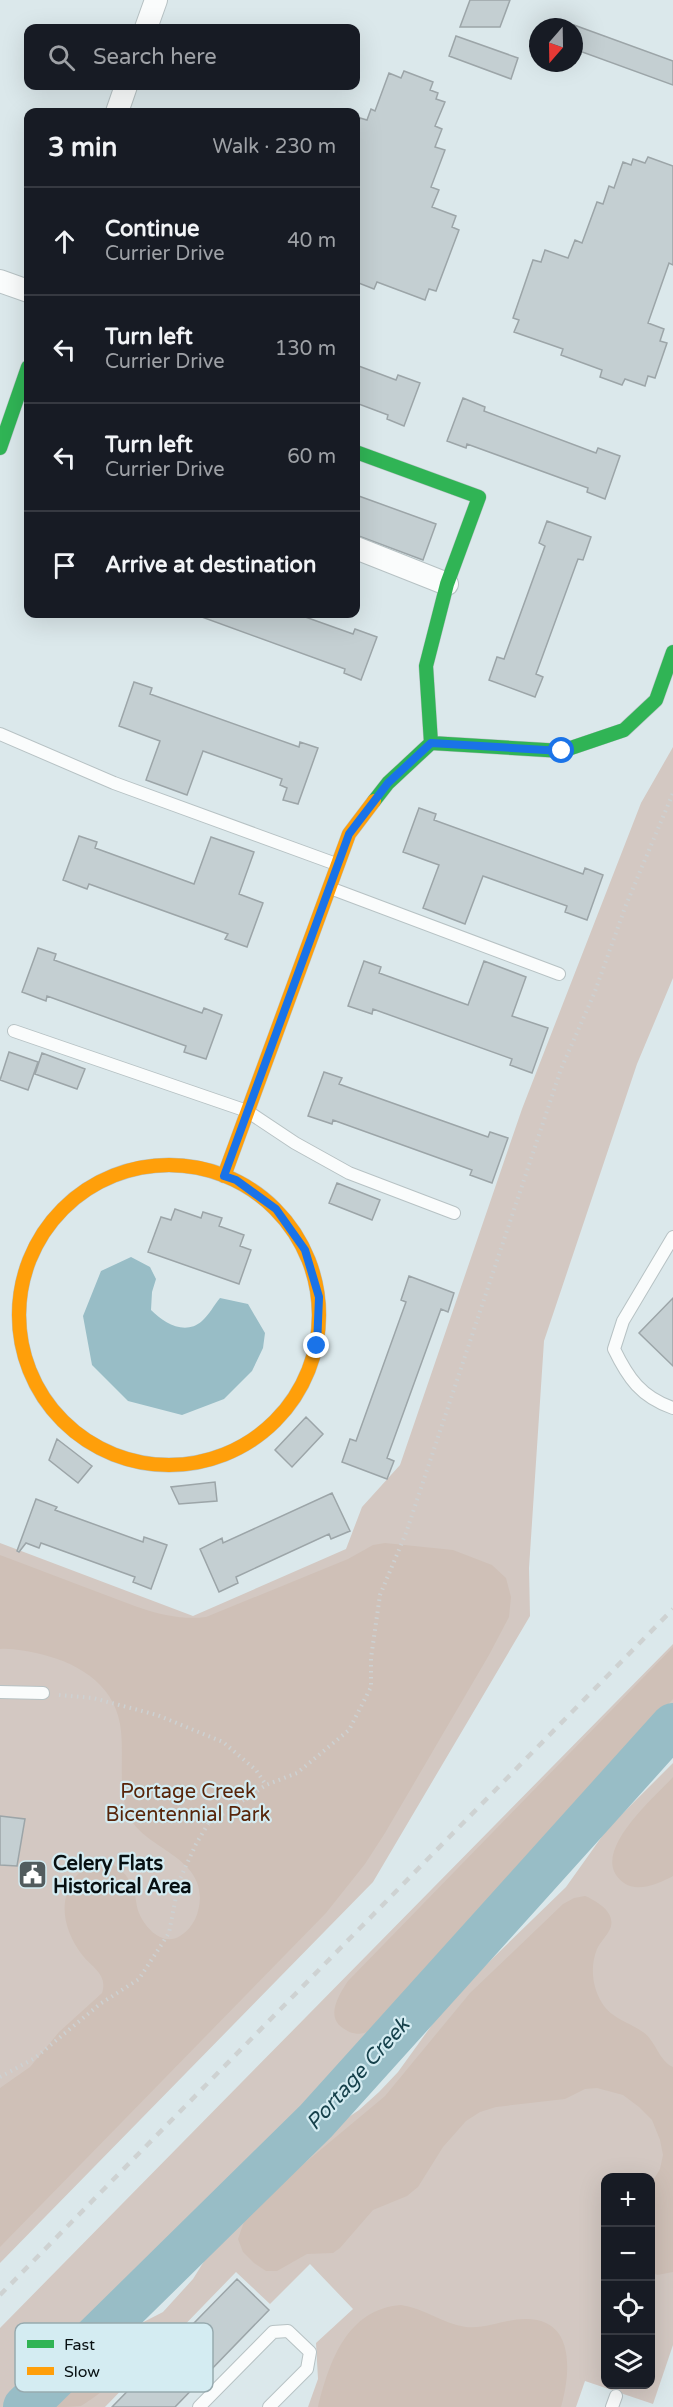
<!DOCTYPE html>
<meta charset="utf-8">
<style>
body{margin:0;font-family:"Varela Round",sans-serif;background:#20242c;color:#f1f3f6}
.controls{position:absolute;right:18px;bottom:18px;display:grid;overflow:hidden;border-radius:12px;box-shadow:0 6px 24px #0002}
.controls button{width:54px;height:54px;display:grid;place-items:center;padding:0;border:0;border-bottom:2px solid #363941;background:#171b24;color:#f1f3f6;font:30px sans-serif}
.compass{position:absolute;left:529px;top:18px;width:54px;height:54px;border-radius:50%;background:#171b24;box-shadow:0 6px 24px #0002;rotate:200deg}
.stop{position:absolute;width:18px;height:18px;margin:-14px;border:4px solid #1a73e8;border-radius:50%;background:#fff}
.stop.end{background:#1a73e8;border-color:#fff;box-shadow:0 2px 6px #0008}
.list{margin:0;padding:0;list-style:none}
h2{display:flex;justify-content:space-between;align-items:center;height:78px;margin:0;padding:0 24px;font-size:26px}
h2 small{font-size:20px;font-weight:400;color:#9ea1a6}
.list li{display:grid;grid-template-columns:39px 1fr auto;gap:18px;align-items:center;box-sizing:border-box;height:108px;padding:0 24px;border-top:2px solid #363941}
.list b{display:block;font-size:22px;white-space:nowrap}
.list p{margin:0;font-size:20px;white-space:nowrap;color:#9ea1a6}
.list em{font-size:20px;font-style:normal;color:#9ea1a6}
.icon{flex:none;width:33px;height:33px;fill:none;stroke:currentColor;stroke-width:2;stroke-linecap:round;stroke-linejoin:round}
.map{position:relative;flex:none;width:673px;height:2407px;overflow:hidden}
.search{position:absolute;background:#171b24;box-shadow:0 6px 24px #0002;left:24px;top:24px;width:336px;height:66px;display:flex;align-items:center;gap:15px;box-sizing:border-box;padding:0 21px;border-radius:12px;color:#9ea1a6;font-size:22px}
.panel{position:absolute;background:#171b24;box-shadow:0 6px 24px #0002;left:24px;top:108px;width:336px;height:510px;border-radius:12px}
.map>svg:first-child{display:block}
.green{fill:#d3c8c2;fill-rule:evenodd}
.forest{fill:#cfc0b7}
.water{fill:#98bdc6}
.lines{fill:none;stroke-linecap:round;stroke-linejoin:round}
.river{stroke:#98bdc6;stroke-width:44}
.building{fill:#c4cfd2;stroke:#9ca5a8;stroke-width:1.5}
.lane-casing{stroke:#b7c2c4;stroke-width:14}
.street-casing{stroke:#b7c2c4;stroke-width:24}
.fast-casing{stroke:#b7c2c4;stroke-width:15}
.slow-casing{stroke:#b7c2c4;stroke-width:15}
.path{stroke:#cdd1d2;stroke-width:4;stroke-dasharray:1.5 4.5;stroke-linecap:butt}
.lane{stroke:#fafcfc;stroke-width:12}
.street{stroke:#fafcfc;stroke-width:22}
.fast{stroke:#30b455;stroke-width:14}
.slow{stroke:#ff9f0a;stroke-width:14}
.rail{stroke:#ced2d2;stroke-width:4.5;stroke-dasharray:8 8;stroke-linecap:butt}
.route{stroke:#1a73e8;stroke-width:8}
.labels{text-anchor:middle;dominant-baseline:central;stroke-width:4.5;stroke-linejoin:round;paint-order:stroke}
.park-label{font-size:20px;fill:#57250a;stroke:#d4ecf2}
.poi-label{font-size:20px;font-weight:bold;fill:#081012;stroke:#d4ecf2;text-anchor:start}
.water-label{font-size:21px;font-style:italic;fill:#16414b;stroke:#d4ecf2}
.key{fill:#d4ecf2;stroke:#97aaaf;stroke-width:1.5}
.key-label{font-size:16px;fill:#081012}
</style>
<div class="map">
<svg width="673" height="2407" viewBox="0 0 673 2407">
<rect width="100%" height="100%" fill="#dbe8eb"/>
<path class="green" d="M673 747V978L637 1064 544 1341 529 1568 530 1616 373 1882 0 2263V1543L193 1616 346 1549 362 1507 400 1465 522 1109 641 803Z
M673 1644V1709L669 1713 531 1865 357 2061 4 2407H0V2328Z
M673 1763V2345L653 2404 585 2381 576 2407H308L318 2379 316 2343 353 2309 310 2264 270 2304 236 2272 105 2407H44L122 2333 163 2312 193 2279 226 2226 241 2208 324 2134 359 2110 379 2092 398 2072 442 2011 461 1989 566 1887 608 1828ZM606 2178H650V2384H606Z"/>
<path class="forest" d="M385 1543 453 1550 492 1565 506 1578 511 1597 509 1617 489 1655 385 1833 365 1864 326 1913 0 2247V2088L30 2067 59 2032 102 1993C108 1975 93 1968 83 1956 69 1938 60 1915 67 1893 70 1882 79 1871 89 1865 109 1855 128 1872 134 1890 136 1897 136 1906 139 1913 145 1928 163 1947 180 1936 189 1931 196 1920 198 1911 212 1856 143 1851 128 1814 117 1786 125 1753 120 1724 113 1682 74 1661 36 1653 25 1651 12 1648 0 1649V1555C32 1567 63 1579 95 1591 131 1604 167 1622 206 1617L348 1559 373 1545Z
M673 1647V1699L391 2013C383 2020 375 2030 364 2033 359 2035 350 2033 346 2030 324 2019 338 1996 348 1981Z
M673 1777V1876C660 1883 638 1893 624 1883 585 1856 654 1798 673 1777Z
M585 1896C597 1901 617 1913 610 1929 607 1936 600 1942 597 1949 590 1966 592 1987 602 2003 612 2019 629 2022 643 2032 656 2041 659 2061 673 2067V2272L657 2275 651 2271V2184L660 2169 663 2155 660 2140 652 2120 639 2107 623 2095 597 2088 585 2089 565 2099 496 2107 480 2112 466 2121 443 2147 418 2187 407 2196 373 2210 340 2248 333 2253 307 2254 277 2271H266L254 2263 243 2252 238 2239 246 2216 282 2182 385 2096 470 1993 563 1904 574 1898Z
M401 2305C424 2308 443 2324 466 2327 487 2329 505 2319 525 2319 575 2318 571 2372 561 2407H318C329 2362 347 2309 401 2305Z
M138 2331 145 2333 148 2338C148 2358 98 2396 81 2406 73 2407 57 2407 48 2407L119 2339 132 2332Z"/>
<path class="water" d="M131 1257 150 1267 156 1279 152 1292 151 1310C164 1323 185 1336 202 1321 209 1315 214 1305 220 1298L248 1304 265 1333 263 1348 252 1371 224 1399 182 1415 128 1401 92 1365 83 1316 101 1271Z"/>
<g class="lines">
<path class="river" d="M25 2407 316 2121 673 1725"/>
</g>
<path class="building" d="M470 0H510L500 27H460Z
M574 25 673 61V85L574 49Z
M456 36 518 58 511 79 449 56Z
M404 71 433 82 430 90 438 93 436 99 445 102 435 126 442 129 435 147 445 150 431 187 439 190 432 207 456 216 452 227 459 230 436 291 429 289 425 300 377 282 374 289 356 282V130L360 118 367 120 371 109 375 111 389 73 401 78Z
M648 157 673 166V265L669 263 648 323 664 329 660 341 667 343 655 378 648 376 645 386 625 379 622 385 600 377 602 370 561 355 563 349 514 332 519 320 513 318 533 260 541 262 545 250 568 258 575 240 582 243 597 202 603 204 609 186 614 188 623 162 631 165 633 159 645 163Z
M356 365 396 380 398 375 420 383 404 426 387 419 388 415 356 403Z
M463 398 485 407 484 411 596 453 598 448 620 456 605 499 587 492 588 488 467 444 466 448 447 441Z
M356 495 436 524 423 560 356 535Z
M547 521 591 537 583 560 578 559 536 674 543 677 535 697 489 680 497 657 504 659 545 546 539 543Z
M199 614H297L353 634 355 629 377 637 361 680 344 673 345 669 199 616Z
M134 682 152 688 150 694 299 747 300 742 318 748 298 804 283 800 287 788 280 785 282 779 203 751 187 795 146 780 160 741 119 726Z
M419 808 436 814 434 820 583 874 585 868 603 875 587 920 565 912 567 906 483 876 465 924 423 908 439 865 403 852Z
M79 836 97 842 95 848 194 884 211 837 254 852 239 894 263 903 247 947 225 939 228 934 89 884 87 889 63 880Z
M38 948 56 954 54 960 202 1013 204 1008 222 1015 206 1059 184 1052 186 1046 47 996 46 1001 22 992Z
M364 961 381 967 379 973 468 1005 484 961 526 977 512 1016 548 1028 532 1073 510 1065 512 1059 373 1009 372 1014 348 1006Z
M9 1052 38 1062 28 1090 0 1080Z
M42 1053 85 1069 77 1089 35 1074Z
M324 1072 342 1078 339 1084 488 1137 490 1132 508 1138 492 1183 470 1175 472 1170 333 1120 332 1124 308 1116Z
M337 1183 380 1200 372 1220 329 1203Z
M175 1209 201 1218 203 1212 222 1218 219 1226 244 1235 240 1246 251 1250 239 1284 148 1252 161 1217 171 1220Z
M409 1276 454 1293 448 1312 441 1309 387 1458 394 1461 387 1479 342 1462 350 1439 356 1441 406 1302 401 1300Z
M673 1298V1366L639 1333Z
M306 1417 323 1434 292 1467 275 1450Z
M57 1439 92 1466 78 1483 49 1460Z
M215 1482 217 1501 179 1504 171 1487Z
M332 1493 350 1531 331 1539 329 1534 236 1577 238 1583 219 1592 200 1549 222 1538 223 1543Z
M36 1499 57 1507 55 1510 143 1542 144 1537 167 1545 151 1589 133 1582 135 1577 41 1543 39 1548 26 1543 19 1552 17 1551Z
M0 1816 25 1819 17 1866 0 1865Z
M237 2279 269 2310 175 2407H112Z"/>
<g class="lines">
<defs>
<path id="lane" d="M0 734 114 783 336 864
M330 888 559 974
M14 1031 247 1111 295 1143 349 1173 454 1213
M673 1237 623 1321 614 1349C628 1378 641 1397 673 1408
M0 1692 43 1693
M199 2407 273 2332 288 2331 310 2352 307 2369 269 2407
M612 2407 616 2396"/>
<path id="street" d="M146 28 156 0
M117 112 126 86
M0 281 28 291
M356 548 447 584"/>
<path id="fast" d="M0 448 28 367
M356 452 479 497 447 584 426 666 431 743
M374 801 388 783 431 743 562 751 624 730 656 700 673 652"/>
<path id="slow" d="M19 1315a150 150 0 1 1 300 0a150 150 0 1 1-300 0Z
M224 1176 349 834 374 801"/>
</defs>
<use href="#lane" class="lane-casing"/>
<use href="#street" class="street-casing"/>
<use href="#fast" class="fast-casing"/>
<use href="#slow" class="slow-casing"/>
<path class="path" d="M59 1695 93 1698 157 1715 223 1742 256 1770 266 1785
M0 2077 35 2058 100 2004 139 1979 169 1933 179 1881 196 1844 208 1824 266 1785 297 1773 349 1730 371 1687V1658L380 1595 406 1533 561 1069 594 994 626 905 673 793"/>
<use href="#lane" class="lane"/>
<use href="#street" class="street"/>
<use href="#fast" class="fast"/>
<use href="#slow" class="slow"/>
<path class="rail" d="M0 2295 673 1609"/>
</g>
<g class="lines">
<path class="route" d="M317 1346 319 1297 305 1250 276 1209 236 1180 224 1176 349 834 388 783 431 743 562 751"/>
</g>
<defs>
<symbol id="civic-square" viewBox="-11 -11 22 22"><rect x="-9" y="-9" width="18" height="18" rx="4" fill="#525c5e" stroke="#d4ecf2"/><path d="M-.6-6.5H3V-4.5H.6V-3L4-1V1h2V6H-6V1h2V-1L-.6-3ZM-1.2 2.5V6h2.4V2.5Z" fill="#fff"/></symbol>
</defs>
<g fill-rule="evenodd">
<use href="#civic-square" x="16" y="1858" width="33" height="33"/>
</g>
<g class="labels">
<g class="park-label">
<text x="188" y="1792">Portage Creek<tspan x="188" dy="23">Bicentennial Park</tspan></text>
</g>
<g class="poi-label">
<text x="53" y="1864">Celery Flats<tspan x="53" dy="23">Historical Area</tspan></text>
</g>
<g class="water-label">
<text transform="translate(358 2074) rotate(-48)">Portage Creek</text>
</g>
</g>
<rect x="15" y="2323" width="198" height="69" rx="9" class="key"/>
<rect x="27" y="2340" width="27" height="8" fill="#30b455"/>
<rect x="27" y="2367" width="27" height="8" fill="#ff9f0a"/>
<g class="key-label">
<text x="64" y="2350">Fast</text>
<text x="64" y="2377">Slow</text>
</g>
</svg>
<div class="controls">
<button>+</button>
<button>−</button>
<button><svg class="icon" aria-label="locate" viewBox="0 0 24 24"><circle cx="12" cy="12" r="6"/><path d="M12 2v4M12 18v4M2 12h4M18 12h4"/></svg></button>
<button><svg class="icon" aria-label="layers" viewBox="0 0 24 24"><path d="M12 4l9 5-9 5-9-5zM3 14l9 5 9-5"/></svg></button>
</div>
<svg class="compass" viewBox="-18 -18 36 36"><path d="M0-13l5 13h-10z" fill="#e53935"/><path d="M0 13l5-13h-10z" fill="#9ea1a6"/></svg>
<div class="stop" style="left:562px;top:751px"></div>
<div class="stop end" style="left:317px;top:1346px"></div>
<div class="search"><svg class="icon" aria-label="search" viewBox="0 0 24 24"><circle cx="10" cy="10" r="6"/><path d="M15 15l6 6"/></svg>Search here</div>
<section class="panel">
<h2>3 min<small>Walk · 230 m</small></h2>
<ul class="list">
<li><svg class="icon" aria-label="ahead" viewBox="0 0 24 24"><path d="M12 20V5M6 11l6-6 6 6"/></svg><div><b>Continue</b><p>Currier Drive</p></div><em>40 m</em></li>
<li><svg class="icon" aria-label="left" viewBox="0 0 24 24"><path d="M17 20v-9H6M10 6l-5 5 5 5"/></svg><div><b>Turn left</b><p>Currier Drive</p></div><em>130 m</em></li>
<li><svg class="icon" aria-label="left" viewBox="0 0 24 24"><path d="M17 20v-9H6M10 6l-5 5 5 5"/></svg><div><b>Turn left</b><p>Currier Drive</p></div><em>60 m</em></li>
<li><svg class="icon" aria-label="arrive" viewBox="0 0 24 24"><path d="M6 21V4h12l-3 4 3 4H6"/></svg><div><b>Arrive at destination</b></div></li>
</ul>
</section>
</div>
